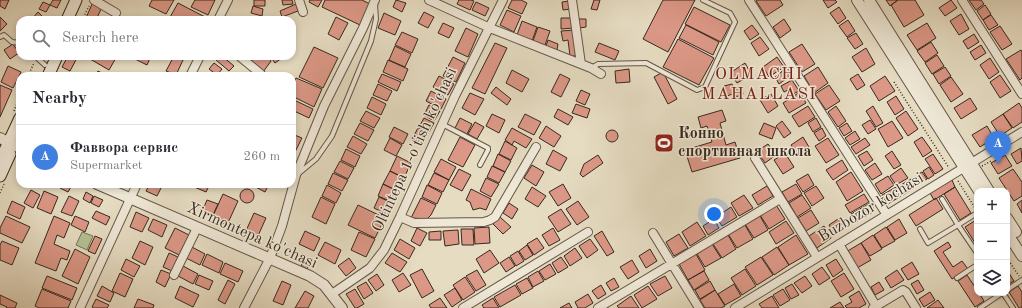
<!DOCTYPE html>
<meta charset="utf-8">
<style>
body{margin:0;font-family:"Old Standard TT",serif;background:#f2f2f3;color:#2b2b33}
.controls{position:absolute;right:12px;bottom:12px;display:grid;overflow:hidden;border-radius:8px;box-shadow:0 2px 6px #0003}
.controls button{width:36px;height:36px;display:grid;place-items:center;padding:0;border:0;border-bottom:1px solid #e1e1e2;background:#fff;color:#2b2b33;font:20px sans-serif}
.you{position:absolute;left:714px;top:214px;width:14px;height:14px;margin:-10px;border:3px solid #fff;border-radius:50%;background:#1a73e8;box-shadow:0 0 0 6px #1a73e833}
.badge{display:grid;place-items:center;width:26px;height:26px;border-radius:50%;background:#0f766e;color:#fff;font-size:13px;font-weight:700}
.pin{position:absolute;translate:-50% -33px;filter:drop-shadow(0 1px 2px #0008)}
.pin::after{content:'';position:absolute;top:21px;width:14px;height:12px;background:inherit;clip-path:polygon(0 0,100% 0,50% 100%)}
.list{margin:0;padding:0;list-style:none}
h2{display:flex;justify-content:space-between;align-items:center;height:52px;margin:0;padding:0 16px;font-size:17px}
h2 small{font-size:13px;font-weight:400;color:#7c7c81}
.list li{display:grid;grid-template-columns:26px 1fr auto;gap:12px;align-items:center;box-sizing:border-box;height:64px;padding:0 16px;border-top:1px solid #e1e1e2}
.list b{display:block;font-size:15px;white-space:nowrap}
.list p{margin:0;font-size:13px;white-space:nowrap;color:#7c7c81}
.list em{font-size:13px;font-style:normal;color:#7c7c81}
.icon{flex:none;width:22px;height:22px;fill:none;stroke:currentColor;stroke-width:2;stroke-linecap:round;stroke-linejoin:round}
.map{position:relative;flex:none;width:1022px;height:308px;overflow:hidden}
.search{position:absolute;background:#fff;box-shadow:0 2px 6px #0003;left:16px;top:16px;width:280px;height:44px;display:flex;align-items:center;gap:10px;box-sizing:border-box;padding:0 14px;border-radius:12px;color:#7c7c81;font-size:15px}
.panel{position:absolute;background:#fff;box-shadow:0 2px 6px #0003;left:16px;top:72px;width:280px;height:116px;border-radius:12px}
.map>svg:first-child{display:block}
.green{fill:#b5c093;stroke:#767458}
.building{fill:#dc9887;stroke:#37291e}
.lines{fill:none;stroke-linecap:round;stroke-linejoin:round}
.service-casing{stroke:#635647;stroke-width:6}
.minor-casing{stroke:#635647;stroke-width:10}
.tertiary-casing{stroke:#635647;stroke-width:12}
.secondary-casing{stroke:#37291e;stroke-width:13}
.path{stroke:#37291e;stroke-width:1.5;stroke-dasharray:1 2;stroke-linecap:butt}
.service{stroke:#efe8d7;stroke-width:4}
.minor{stroke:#efe8d7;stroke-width:8}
.tertiary{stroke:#efe8d7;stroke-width:10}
.secondary{stroke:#efe8d7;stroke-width:11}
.labels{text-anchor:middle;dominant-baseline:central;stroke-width:3;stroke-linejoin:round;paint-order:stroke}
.poi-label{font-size:16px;font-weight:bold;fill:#37291e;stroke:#efe8d7;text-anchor:start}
.street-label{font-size:16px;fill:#37291e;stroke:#efe8d7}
.neighbourhood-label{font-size:17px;letter-spacing:1px;fill:#7a1f14;stroke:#efe8d7}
</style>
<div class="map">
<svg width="1022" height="308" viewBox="0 0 1022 308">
<rect width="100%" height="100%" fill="#e6dcc2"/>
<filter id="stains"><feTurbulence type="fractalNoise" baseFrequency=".005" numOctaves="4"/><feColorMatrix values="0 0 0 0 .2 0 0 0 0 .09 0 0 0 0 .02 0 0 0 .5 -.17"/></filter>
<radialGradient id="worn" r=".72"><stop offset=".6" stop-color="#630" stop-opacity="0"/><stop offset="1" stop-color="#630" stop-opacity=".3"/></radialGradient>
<path class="green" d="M82 232 93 236 87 250 76 245Z"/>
<path class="building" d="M0 0H9L5 9 0 6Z
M53 0H61L57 8 50 5Z
M152 0H174L166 14 149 6Z
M195 0H215L208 15 191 7Z
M254 0H265V6H254Z
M282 0H292L293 4 283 5Z
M310 0H322L318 7 309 2Z
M325 0H362L370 4 360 25 322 7Z
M396 0 406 3 402 12 393 7Z
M459 0H471L474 1 470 10 457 4Z
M512 0H521L527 3 522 14 508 8Z
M594 0H600L597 10 591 9Z
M663 0H695L668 52 643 39Z
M758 0H780L783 5 766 16 756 1Z
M823 0H835L837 2 828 8Z
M886 0H898L890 6Z
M898 0H915L924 15 904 27 891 5Z
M951 0 957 8 945 16 939 8Z
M969 0H981L984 4 976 10Z
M570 1 571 9 563 10 562 2Z
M43 2 50 5 46 12 39 9Z
M93 2 102 7 96 20H85Z
M476 2 489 8 485 16 472 10Z
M178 3 207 18 205 20H189L185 18 183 20 169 19Z
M296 4 298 11 282 17 280 11Z
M985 5 991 14 983 20 977 11Z
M253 6 263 9 262 16 251 13Z
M694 7 730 25 721 42 685 24Z
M839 7 846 18 838 24 830 13Z
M507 10 521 16 514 32 500 25Z
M38 12 44 18 42 20H31Z
M424 12 434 17 428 28 418 23Z
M384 13 401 21 395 35 378 28Z
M961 14 969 29 959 35 950 21Z
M991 15 998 25 989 30 983 20Z
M0 17 7 24 0 31Z
M336 17 348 23 339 40 328 34Z
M561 18H573L574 28 561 29Z
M579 19H586V27L579 28Z
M784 19 791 30 780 38 773 27Z
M848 20 855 31 847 37 839 26Z
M522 21 537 27 532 41 517 35Z
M443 23 454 28 449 38 438 33Z
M927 23 936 38 917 50 907 35Z
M686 25 719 42 713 55 679 38Z
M752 25 759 34 750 40 744 31Z
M1000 26 1012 44 1002 50 990 32Z
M538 27 550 31 545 45 533 41Z
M466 28 478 34 468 57 455 51Z
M575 30 578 56H570L568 40 563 41 561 31Z
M402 32 418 39 412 53 395 45Z
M856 33 863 44 855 49 847 38Z
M974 34 979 42 968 49 963 41Z
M760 37 769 49 759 56 751 43Z
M678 39 714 58 699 85 663 67Z
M548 40 558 44 557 50 546 46Z
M931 42 938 53 925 62 917 51Z
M495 43 507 48 485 94 472 88Z
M599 43 619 51 615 60 595 52Z
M13 44 19 53 10 59 4 50Z
M802 44 815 64 802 72 789 52Z
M981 45 986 53 975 60 970 52Z
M395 46 411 54 405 67 389 60Z
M314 47 338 58 323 88 299 77Z
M866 48 875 64 862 72 852 57Z
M1021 50 1022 52V78L1020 80 1006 59Z
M937 55 944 66 932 74 925 63Z
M68 56H78L70 71 62 67Z
M85 56H117L109 70Z
M137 56H151L147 65 135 59Z
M174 56H180L184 58 176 75 166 71Z
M219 56H222L234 66 229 71 216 60Z
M255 56H268L271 61 263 72 251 62Z
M270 56H281L282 58 275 63Z
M453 57 465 63 456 82 443 76Z
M777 57 784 67 769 77 763 67Z
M990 58 999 72 989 79 980 65Z
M388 60 408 69 403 81 383 72Z
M214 63 222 69 217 75 209 69Z
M745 63 750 72 743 77 744 79 737 83 730 73Z
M8 66 21 72 13 88 1 82Z
M818 67 828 83 814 93 804 76Z
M945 67 951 76 939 84 933 74Z
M629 69 630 82 616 83 615 71Z
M785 69 790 76 779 84 775 77Z
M512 70 529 79 522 92 506 83Z
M98 71 107 76H95Z
M663 72 677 99 668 104 654 77Z
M382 74 401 82 397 91 378 82Z
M560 74 570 79 561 97 551 92Z
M858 74 865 85 857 90 850 79Z
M1000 75 1011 91 1000 98 990 82Z
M439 76 454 84 448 95 433 87Z
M885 76 895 91 879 101 870 86Z
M951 77 963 94 951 102 940 85Z
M296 78 322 89 314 107 292 96V86Z
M792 80 799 91 791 95 788 90 784 92 781 86Z
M378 84 392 91 387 101 373 95Z
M732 84 734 90 741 87 743 94 736 97 735 93 727 96 724 86Z
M0 85 12 90 0 117Z
M829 85 840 101 826 110 815 94Z
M496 87 511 99 507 105 491 93Z
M581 90 590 94 585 105 576 101Z
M431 91 446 99 441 109 426 101Z
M800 92 806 103 789 113 783 103Z
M470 93 484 99 475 115 462 108Z
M771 94 778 106 768 113 760 100Z
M896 96 904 109 895 115 887 102Z
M372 97 386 104 381 115 367 108Z
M970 98 977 109 961 119 954 108Z
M292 99 313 109 309 118 292 110Z
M1019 103 1022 108V122L1013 128 1003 114Z
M576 104 590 109 587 118 572 113Z
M429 105 440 111 434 121 424 115Z
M808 106 815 117 799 127 792 116Z
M836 106 846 121 838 127 828 112Z
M873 106 883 123 876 127 866 111Z
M558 109 573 117 568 125 554 117Z
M722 110 726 121 720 123 726 145 735 142 740 158 692 172 685 150 712 142 707 126 701 128 698 117Z
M366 111 380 118 374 128 360 121Z
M906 111 918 129 908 136 896 118Z
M492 114 505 120 499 133 486 126Z
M525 114 541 122 534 135 518 127Z
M1003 114 1012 128 1000 136 991 122Z
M424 118 434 123 429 132 419 127Z
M460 118 472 124 467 134 455 128Z
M816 118 821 127 813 132 808 123Z
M870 120 876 129 868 134 862 125Z
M782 121 791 133 784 138 776 126Z
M892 121 903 138 888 147 878 129Z
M475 122 484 127 477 139 468 134Z
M360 123 374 130 368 141 354 134Z
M764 123 776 128 772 139 759 134Z
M847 123 852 131 844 136 839 128Z
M546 126 561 136 554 147 539 138Z
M987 126 994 138 980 147 972 135Z
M394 127 408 134 403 144 389 137Z
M418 128 428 133 422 144 412 139Z
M512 128 532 139 526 148 514 141 512 145 505 140Z
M822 128 826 136 819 141 814 133Z
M606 136a6 6 0 1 1 12 0a6 6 0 1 1-12 0Z
M855 131 860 139 850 145 845 138Z
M292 134 302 138 292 158Z
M353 136 367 144 361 154 347 147Z
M460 137 475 145 463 167 448 160Z
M803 137 809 147 797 154 791 145Z
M922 137 932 151 923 157 914 142Z
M390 138 402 145 396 156 384 150Z
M828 138 839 155 826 163 815 146Z
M865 138 870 145 856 154 851 147Z
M505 141 517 148 511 160 499 154Z
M768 144 776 155 765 163 757 151Z
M1021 148 1022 161 1017 164 1011 154Z
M346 149 360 156 355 167 341 160Z
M553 150 567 158 560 171 546 164Z
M867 151 873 160 864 166 858 156Z
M892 151 901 165 894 169 885 156Z
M785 153 794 167 783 174 774 160Z
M498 154 511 161 505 172 493 166Z
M933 154 943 169 935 174 925 159Z
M598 155 603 163 583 177 580 174 584 164Z
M1005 155 1012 166 998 174 991 163Z
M397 156 411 163 404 178 390 171Z
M441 159 456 167 449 180 434 172Z
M842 160 848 170 833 180 826 170Z
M340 161 354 168 348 179 334 172Z
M875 163 882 174 872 180 865 170Z
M532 165 544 172 536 186 524 178Z
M492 166 505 172 499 183 487 177Z
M929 167 934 175 928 179 923 171Z
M901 168 908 178 896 185 890 176Z
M459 169 471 175 462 191 450 185Z
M1013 169 1022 182V196L1014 201 999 178Z
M390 171 404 178 398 191 383 184Z
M851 172 863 191 847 201 836 182Z
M922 172 927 179 921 183 917 175Z
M333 173 348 180 342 191 328 184Z
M434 173 449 180 443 192 428 185Z
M808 174 814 185 803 192 796 181Z
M888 176 894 185 881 194 875 184Z
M916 176 921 183 912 189 908 181Z
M486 178 499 184 491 197 480 191Z
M952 180 955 187 934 200 930 193Z
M907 181 912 189 903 195 898 187Z
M62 184 72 185 68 192 60 188Z
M150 184H158L162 186 157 196 146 191Z
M193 184H210L206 192 192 186Z
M252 184H272L268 186 265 192 252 185Z
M383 184 397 191 392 202 378 196Z
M563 184 571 198 558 206 549 192Z
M796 184 802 194 788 202 782 192Z
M327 185 341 193 336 203 322 196Z
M427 185 442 193 437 204 422 197Z
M767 186 773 196 758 205 752 195Z
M816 186 824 198 812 206 804 193Z
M532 187 546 196 538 207 525 199Z
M896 187 901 196 888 204 882 195Z
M955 187 971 213 960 220 944 194Z
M471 189 491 199 486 210 480 208 473 210 470 202 466 200Z
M240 196a7 7 0 1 1 14 0a7 7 0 1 1-14 0Z
M31 190 40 195 33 208 24 203Z
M44 191 58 197 51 214 37 208Z
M86 192 93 196 90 203 83 199Z
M223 194 238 201 227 225 212 218Z
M864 194 869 202 850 213 845 205Z
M744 195 753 208 739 216 731 203Z
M802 195 811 208 797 217 789 203Z
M69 196 79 201 72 216 61 212Z
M94 196 103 200 99 207 91 203Z
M321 197 335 204 326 224 312 217Z
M379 197 392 203 386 214 374 208Z
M421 198 436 205 431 215 427 219 411 218Z
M936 198 943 209 916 226 909 215Z
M207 200 218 204 212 217 202 212Z
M1022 200V213L1017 204Z
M12 201 25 207 20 219 7 213Z
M578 201 589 217 577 225 566 209Z
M509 203 518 209 512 219 503 213Z
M870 203 875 211 856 222 851 214Z
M358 205 385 218 375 238 348 225Z
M776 205 785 219 769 229 760 215Z
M731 207 737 217 722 226 716 217Z
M561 209 571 224 558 232 548 217Z
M811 210 819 223 806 231 798 218Z
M96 211 110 217 106 225 92 218Z
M136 212 149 218 142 232 130 227Z
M254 213 266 218 257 238 245 233Z
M6 216 30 227 22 243 0 233V228Z
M54 216 70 223 64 238 57 235 54 244 70 251 67 260 61 258 56 271 35 263Z
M75 216 89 222 85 232 71 225Z
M760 216 768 230 754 238 745 224Z
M500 217 511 227 503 234 493 224Z
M153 219 167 225 162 237 148 230Z
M714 219 719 228 708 235 703 226Z
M838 219 845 229 835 235 829 225Z
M899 219 907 233 895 240 887 227Z
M976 220 977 221V246L965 227Z
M786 221 794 233 776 244 769 232Z
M697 222 706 236 690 246 682 232Z
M745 225 753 239 737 248 728 234Z
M824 226 831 238 817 248 809 236Z
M489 227 490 243 475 244 474 228Z
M886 227 895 241 882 248 874 235Z
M175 228 189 235 179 255 165 248Z
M417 228 427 233 420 246 411 241Z
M553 228 560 240 549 246 542 235Z
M461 229H473L474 245H462Z
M458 230 459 244 445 246 443 231Z
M305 231 320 238 314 251 299 244Z
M441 231V240H429V232Z
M602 231 614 252 607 256 594 236Z
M359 232 375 239 366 257 351 250Z
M679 234 688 248 674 256 666 242Z
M728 235 736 249 722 258 713 244Z
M796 235 808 254 789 265 778 247Z
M873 235 882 249 870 256 861 243Z
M95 236 102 239 95 254 88 251Z
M537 238 544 248 534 255 527 244Z
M400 239 415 248 409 259 394 250Z
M590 239 598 250 587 258 579 246Z
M2 241 19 248 12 265 0 260V245Z
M140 241 153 247 145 265 132 258Z
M325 242 341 250 335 264 318 255Z
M948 242 951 247 943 252 953 267 962 261 968 269 952 279 934 251Z
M861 243 871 260 857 268 846 252Z
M712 244 721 258 705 267 697 254Z
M527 245 533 255 525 260 519 251Z
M192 247 205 254 200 265 186 258Z
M777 247 789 265 774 275 762 257Z
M575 248 582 258 570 266 564 256Z
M75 249 90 257 78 284 62 276Z
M650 249 657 261 646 268 639 256Z
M490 250 499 263 484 273 476 259Z
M518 251 524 261 516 266 510 256Z
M169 253 178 257 172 271 163 267Z
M392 253 407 262 400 272 385 263Z
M207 254 223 262 219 273 202 265Z
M696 254 705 270 688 280 679 264Z
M509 257 515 266 506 272 500 263Z
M561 257 568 267 558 273 552 263Z
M761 257 773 275 757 285 745 267Z
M349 258 356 268 346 276 338 266Z
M126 259 140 266 134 277 121 270Z
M836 259 843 270 833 277 826 265Z
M632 260 639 272 628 279 620 267Z
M303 262 309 265 307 269 301 266Z
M912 262 919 274 908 280 901 269Z
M225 263 243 271 238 282 220 274Z
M550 264 556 274 545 280 539 271Z
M183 266 198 274 193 284 178 276Z
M822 267 830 278 819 285 812 274Z
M422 269 434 291 422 298 410 275Z
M745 269 756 286 742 295 731 278Z
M161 270 171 274 165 287 156 282Z
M477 270 486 285 476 291 466 276Z
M897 270 904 280 891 288 885 278Z
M1007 270 1014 281 1007 285Z
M538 271 544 281 533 287 528 277Z
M704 271 709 280 694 290 688 280Z
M120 273 133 279 125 297 112 291Z
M403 273 411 285 399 292 392 280Z
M844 273 854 289 841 297 831 281Z
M377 274 384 285 376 291 368 280Z
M199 275 213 281 209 290 195 284Z
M967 275 977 290V293H979L984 301 975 307 958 281Z
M47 276 77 288 72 300 42 288Z
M665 276 672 288 658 296 650 284Z
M805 276 812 286 802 293 794 283Z
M465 277 475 292 463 300 453 285Z
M527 278 533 288 522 294 516 284Z
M614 278 619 287 611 291 606 283Z
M228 280 235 284 225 304 218 300Z
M918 280 924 290 917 294 911 284Z
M282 281 291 285 283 305 273 301Z
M710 281 715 290 700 299 695 290Z
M366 282 373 293 364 299 357 287Z
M879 282 884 290 875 295 871 287Z
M734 284 741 296 725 305 718 294Z
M792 284 799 295 791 299 785 288Z
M515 285 521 295 500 307 494 297Z
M601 285 606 294 598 299 592 291Z
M102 286 114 293 110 302 97 296Z
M180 286 199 295 193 307 175 298Z
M648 286 657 299 642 308 634 295Z
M1018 286 1022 292V308H1019L1009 292Z
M455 288 462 300 452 307 444 295Z
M42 289 71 301 68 308H39L35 306Z
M355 289 364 304 357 308H355L346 294Z
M783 289 790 300 780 306 773 295Z
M715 290 725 306 721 308H705L700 300Z
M305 291 314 296 308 308H295Z
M859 291 866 304 859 308H847L845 306 852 302 849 297Z
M930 292 935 300 924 307 919 299Z
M588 294 593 303 585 308H578L575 302Z
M0 295 17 303 15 308H6L7 307 0 304Z
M631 296 639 308H619L617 306Z
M772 296 779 308H762L759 304Z
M440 298 447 308H431L429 305Z
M493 298 499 308H484L482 305Z
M96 299 109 305 107 308H94L92 307Z
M138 299 154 305 153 308H134Z
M938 300 944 308H927Z
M840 302 844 308H830Z
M569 303 572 308H560Z"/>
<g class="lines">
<defs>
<path id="service" d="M0 37 4 35 12 42 20 43
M35 56 45 65
M592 68 598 64 646 63 697 90 705 87 735 22 730 13 703 0
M442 124 488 148V150L480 165
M298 174 316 159 332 136 371 41 376 19 375 4
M942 199 958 225 977 213
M920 229 928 243 958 225 977 253
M957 278 977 265
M1007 290 1022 280
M1003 293 1013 308
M980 308 1002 293"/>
<path id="minor" d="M94 0 116 13
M299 0 303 12
M429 0 490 28 591 68 601 74
M572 0 581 64
M749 0 887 215
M962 0 1022 94
M218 20 228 0
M239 56 261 74
M190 76 200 56
M755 158 817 257
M400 217 414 223 484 222 490 220 495 217 536 147
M653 233 699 308
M839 244 876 306
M174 275 197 228
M332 294 370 268 384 250 400 217 455 96 503 0
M80 308 137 184
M244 308 270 258 282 226 296 175 324 106 363 28 375 0
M463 308 588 232
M598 308 780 199
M735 308 1022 132
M873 308 903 290 906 292 916 308"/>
<path id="tertiary" d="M857 0 979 191
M869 0 989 191
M0 138 20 148
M97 184 310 276 324 285 342 308
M1007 218 1016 232
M1007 233 1022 256"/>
<path id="secondary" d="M67 20 76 0
M48 76 57 56
M0 161 20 118
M0 176 10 154"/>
</defs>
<use href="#service" class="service-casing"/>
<use href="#minor" class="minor-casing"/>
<use href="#tertiary" class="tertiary-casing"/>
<use href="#secondary" class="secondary-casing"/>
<path class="path" d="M82 20 89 6
M28 76 34 63
M894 82 949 168
M14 111 20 96
M982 166 991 161
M958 181 975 208
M0 193 4 184
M1007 258 1019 276"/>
<use href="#service" class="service"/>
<use href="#minor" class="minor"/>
<use href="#tertiary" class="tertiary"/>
<use href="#secondary" class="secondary"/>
</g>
<defs>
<symbol id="stadium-square" viewBox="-11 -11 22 22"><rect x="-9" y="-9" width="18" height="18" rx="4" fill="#8f2418" stroke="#efe8d7"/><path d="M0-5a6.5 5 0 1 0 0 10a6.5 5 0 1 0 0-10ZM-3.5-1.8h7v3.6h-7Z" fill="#fff"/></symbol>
</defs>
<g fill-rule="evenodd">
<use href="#stadium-square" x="653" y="132" width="22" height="22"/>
</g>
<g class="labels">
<g class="poi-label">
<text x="678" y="134">Конно<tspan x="678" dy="18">спортивная школа</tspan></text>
</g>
<g class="street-label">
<text transform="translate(415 150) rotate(-65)">Oltintepa 1-o'tish ko'chasi</text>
<text transform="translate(871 208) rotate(-31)">Buzbozor kochasi</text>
<text transform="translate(252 236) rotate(24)">Xirmontepa ko'chasi</text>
</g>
<g class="neighbourhood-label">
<text x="759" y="74">OLMACHI<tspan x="759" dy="20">MAHALLASI</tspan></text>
</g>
</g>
<rect width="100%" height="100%" filter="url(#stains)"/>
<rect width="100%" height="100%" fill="url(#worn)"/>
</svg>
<div class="controls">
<button>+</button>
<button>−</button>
<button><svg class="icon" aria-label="layers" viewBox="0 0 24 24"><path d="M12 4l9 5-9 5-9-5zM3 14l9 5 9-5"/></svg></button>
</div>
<div class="you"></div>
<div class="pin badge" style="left:998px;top:164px;background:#3f7fe0">A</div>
<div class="search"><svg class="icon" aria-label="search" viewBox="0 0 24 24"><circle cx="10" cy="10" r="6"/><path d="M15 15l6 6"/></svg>Search here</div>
<section class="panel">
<h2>Nearby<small></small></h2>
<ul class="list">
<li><span class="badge" style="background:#3f7fe0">A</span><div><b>Фаввора сервис</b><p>Supermarket</p></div><em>260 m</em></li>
</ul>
</section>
</div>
